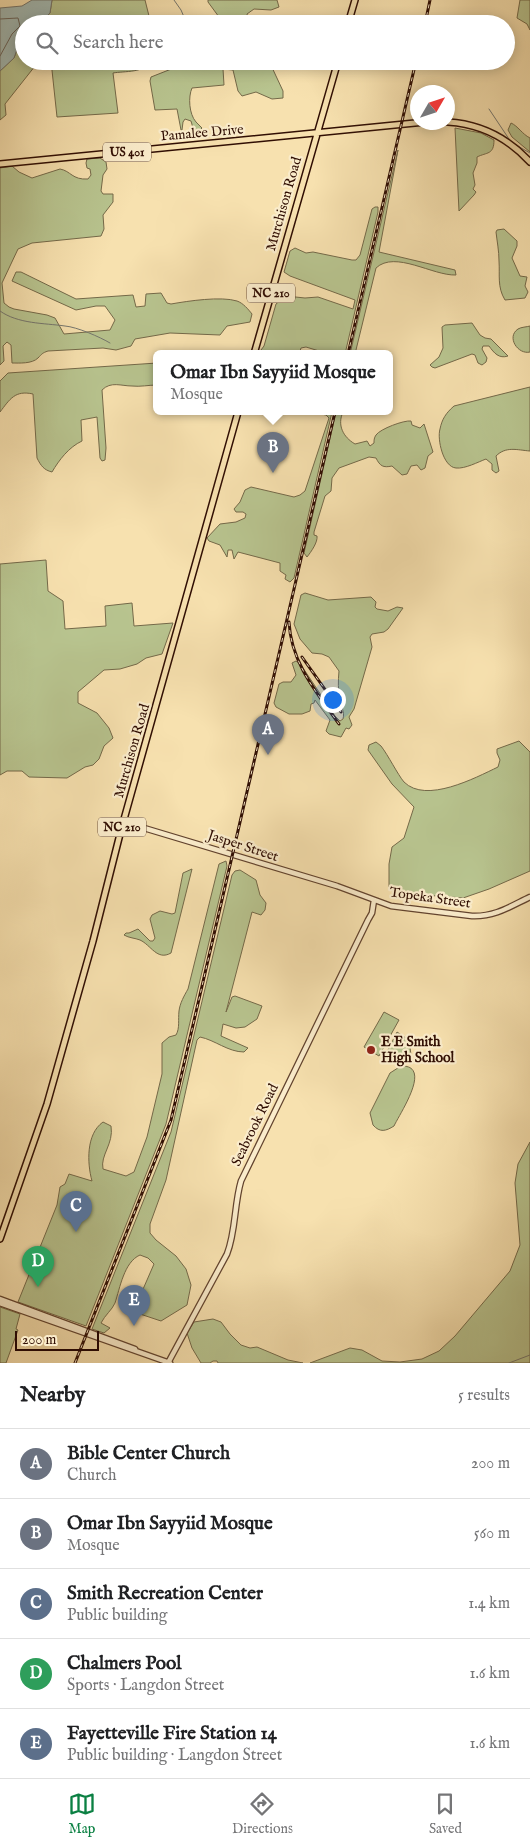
<!DOCTYPE html>
<meta charset="utf-8">
<style>
body{margin:0;font-family:"IM FELL English",serif;background:#f6f6f6;color:#202124}
.compass{position:absolute;left:410px;top:85px;width:45px;height:45px;border-radius:50%;background:#fff;box-shadow:0 2px 12px #0003;rotate:51deg}
.scale{position:absolute;left:15px;bottom:12px;width:84px;box-sizing:border-box;padding-left:5px;border:2px solid #300e03;border-top:0;font-size:14px;line-height:18px;white-space:nowrap;color:#300e03;-webkit-text-stroke:4px #faeccb;paint-order:stroke}
.you{position:absolute;left:332px;top:699px;width:18px;height:18px;margin:-12px;border:4px solid #fff;border-radius:50%;background:#1a73e8;box-shadow:0 0 0 8px #1a73e833}
.badge{display:grid;place-items:center;width:32px;height:32px;border-radius:50%;background:#0b8043;color:#fff;font-size:16px;font-weight:700}
.pin{position:absolute;translate:-50% -41px;filter:drop-shadow(0 1px 2px #0008)}
.pin::after{content:'';position:absolute;top:26px;width:18px;height:15px;background:inherit;clip-path:polygon(0 0,100% 0,50% 100%)}
.popup{position:absolute;left:153px;top:350px;width:240px;height:65px;box-sizing:border-box;display:grid;place-content:center;border-radius:8px;background:#fff;filter:drop-shadow(0 1px 4px #0005);font-size:16px;white-space:nowrap;color:#757577}
.popup b{font-size:19px;color:#202124}
.popup::after{content:'';position:absolute;left:50%;top:100%;margin-left:-10px;border:10px solid transparent;border-top-color:#fff}
.list{margin:0;padding:0;list-style:none}
h2{display:flex;justify-content:space-between;align-items:center;height:65px;margin:0;padding:0 20px;font-size:21px}
h2 small{font-size:16px;font-weight:400;color:#757577}
.list li{display:grid;grid-template-columns:32px 1fr auto;gap:15px;align-items:center;box-sizing:border-box;height:70px;padding:0 20px;border-top:1px solid #e0e0e0}
.list b{display:block;font-size:19px;white-space:nowrap}
.list p{margin:0;font-size:16px;white-space:nowrap;color:#757577}
.list em{font-size:16px;font-style:normal;color:#757577}
.icon{flex:none;width:28px;height:28px;fill:none;stroke:currentColor;stroke-width:2;stroke-linecap:round;stroke-linejoin:round}
.map{position:relative;flex:none;width:530px;height:1363px;overflow:hidden}
.search{position:absolute;background:#fff;box-shadow:0 2px 12px #0003;left:15px;right:15px;top:15px;height:55px;display:flex;align-items:center;gap:12px;box-sizing:border-box;padding:0 18px;border-radius:28px;color:#757577;font-size:19px}
.sheet{height:415px;background:#fff}
nav{display:flex;justify-content:space-around;align-items:center;box-sizing:border-box;height:70px;border-top:1px solid #e0e0e0;background:#fff;font-size:14px;color:#757577}
nav a{display:grid;justify-items:center;gap:2px}
nav .on{color:#0b8043}
.map>svg:first-child{display:block}
.green{fill:#b8c48f;stroke:#746949}
.water{fill:#a2bbb6;stroke:#74766e}
.lines{fill:none;stroke-linecap:round;stroke-linejoin:round}
.shore{stroke:#69645c;stroke-width:1}
.stream{stroke:#74766e;stroke-width:1}
.tertiary-casing{stroke:#62432e;stroke-width:7}
.primary-casing{stroke:#300e03;stroke-width:8}
.tertiary{stroke:#faeccb;stroke-width:4.5}
.primary{stroke:#f7e1af;stroke-width:5}
.rail-casing{stroke:#300e03;stroke-width:3}
.rail{stroke:#faeccb;stroke-width:1;stroke-dasharray:4;stroke-linecap:butt}
.poi-dot{fill:#8f2418;stroke:#faeccb;stroke-width:2}
.labels{text-anchor:middle;dominant-baseline:central;stroke-width:4.5;stroke-linejoin:round;paint-order:stroke}
.shield{fill:#faeccb;stroke:#6d513f;stroke-width:1}
.shield-label{font-size:12px;font-weight:bold;fill:#300e03}
.street-label{font-size:14px;fill:#300e03;stroke:#faeccb}
.poi-label{font-size:14px;font-weight:bold;fill:#300e03;stroke:#faeccb;text-anchor:start}
</style>
<div class="map">
<svg width="530" height="1363" viewBox="0 0 530 1363">
<rect width="100%" height="100%" fill="#f7e1af"/>
<filter id="stains"><feTurbulence type="fractalNoise" baseFrequency=".004" numOctaves="4"/><feColorMatrix values="0 0 0 0 .2 0 0 0 0 .09 0 0 0 0 .02 0 0 0 .5 -.17"/></filter>
<radialGradient id="worn" r=".72"><stop offset=".6" stop-color="#630" stop-opacity="0"/><stop offset="1" stop-color="#630" stop-opacity=".3"/></radialGradient>
<path class="green" d="M52 0H145L151 24H30L33 21 50 13Z
M208 0H277L279 7 271 10 254 9 247 14 249 24H221L219 17 208 2Z
M520 0H530V30L527 24 517 18Z
M24 36V61H39L5 104 6 115 0 120V71L14 58 19 44Z
M51 61H150C146 73 124 71 113 73L118 113 57 117Z
M201 61H269L283 91V98L272 99 256 92 242 96 238 91 233 70 223 69 224 85 192 88C188 97 189 114 196 122 198 124 200 126 202 128L199 131 193 128 191 121 185 119 183 122 182 130H181L177 109 155 110 150 81 151 77 184 64Z
M511 123C518 126 522 134 530 138V152L512 137 508 130Z
M455 128 481 133 494 140C494 155 487 152 477 157V163L473 173 475 185 473 189 476 192 474 195 459 211Z
M398 150 379 252 455 270 456 275C433 276 395 250 376 268L355 354H350Z
M100 158 106 162 107 169 103 175 101 191 103 194H113V202L103 215 104 229 101 236 32 243 18 249 2 283 4 303 9 307 14 309 47 315 55 318 64 334 110 330 115 320 105 306H96L76 310 12 281 16 272H21L76 299 133 295 136 307 145 306 146 294 161 293 167 303 171 304C188 301 221 296 237 301 243 303 248 309 252 314L250 322 227 326 220 335 170 333 135 339 131 346 116 350 103 348 48 351C42 353 42 354 38 358 32 364 19 363 12 363L11 345 7 342 3 346 4 361 0 365V168L12 166 19 172 32 178 60 169C71 171 72 180 88 179L91 175 90 169 87 168 86 163 87 159Z
M375 207H378V212L345 354H329L306 347 301 348 299 354H263L261 350 264 346 276 304 286 296 305 298 318 297 353 309 355 300 290 276 284 272 290 251 295 248 306 253 313 252 352 260H356L360 255 372 209Z
M504 229 517 241V246L512 258 520 276 527 277 525 286 528 292 525 298 505 300C497 287 500 275 499 261 499 251 497 241 496 232L497 230Z
M472 323 480 335 485 338 491 339 508 356C499 359 494 353 489 346H483L482 349 487 358 486 362 482 365 478 363 475 355 472 354 435 368 432 367 430 365 439 357 443 348 442 327 445 325Z
M530 326V352C518 355 506 337 518 329 521 327 527 327 530 326Z
M157 363V385C149 385 140 387 132 386 121 386 111 381 102 390L106 448 105 460 102 461 100 458 97 417 81 420 82 441C69 447 59 460 52 472 44 470 41 466 37 458L33 394C15 390 10 399 0 412V381L8 373Z
M530 387V451C517 450 506 446 496 456L499 471 496 473 492 470V464L486 459C478 462 465 469 456 468 443 467 437 439 440 429 442 419 446 413 454 406Z
M311 412H332L294 578 290 582 285 579 286 575 280 571V563L238 552 234 559 232 550H228L227 557 220 545 209 541 207 538 220 524 236 522 245 518 246 514 243 512H236L234 509 240 502 245 490 251 487 294 497 300 495 305 491 329 418 326 415Z
M336 412H343C337 425 343 437 355 444L367 441 370 446 374 443C374 440 374 438 376 435 380 429 404 420 411 421L412 425 420 428 424 424 433 452 428 456 425 468 421 470 417 465 411 466 407 474 402 475 392 466C383 468 380 466 376 458L369 457 339 468 332 478 331 491 325 496 314 532V535L317 536C318 542 311 552 307 557L304 553Z
M46 560 48 591 63 601 65 629 106 626 105 606 132 603 134 626 173 623 162 654 146 658 137 664 120 669 104 670 78 692V703L97 713 109 728 113 738 104 746 99 759 93 765 85 767 67 778 29 777 22 771H7L0 775V564Z
M305 593 328 600 371 597 376 602 375 607 377 609 388 611 397 607 403 608 388 629 384 632 372 634 370 637 372 647 354 709 349 717 352 725 349 729 346 728 341 737 329 734 326 731 330 720 315 700 314 703 311 704 310 711 302 714H289L276 707 274 703 279 684 283 682H291L296 675 292 663 296 661 301 665 335 716 340 721 343 719C345 711 341 708 340 700 338 690 338 681 339 671L329 657 322 654 312 653 300 639 294 624 301 595Z
M519 741 530 752V871L489 889 463 898 410 894 389 887V864L392 847 404 838 414 807 392 784 368 750 369 745 376 742 381 746C388 755 398 775 404 782 426 804 475 778 498 767L500 760 497 753V749Z
M226 861 227 866 166 1124 86 1326 18 1302 57 1205 60 1187 65 1184 69 1174 92 1181C87 1163 86 1134 103 1122L111 1126C114 1144 100 1155 103 1169L126 1176 134 1172 147 1137 162 1074V1043L169 1037 176 1035C180 1028 178 1020 179 1011 180 1003 184 996 188 989L219 864Z
M192 869 171 953C157 961 151 945 140 940 135 938 129 938 124 935L126 933H129L138 929 150 941H153L155 938 150 919 152 915 160 911 172 914 175 913 183 873Z
M240 870 256 880 260 895 266 903 265 910 261 915 252 912 226 1012 232 997 235 996 262 1006 257 1019 245 1027 236 1028 223 1024 221 1036 248 1048 244 1052C228 1052 215 1040 200 1037L197 1040 166 1180 150 1224V1233L156 1240 176 1256 186 1269 191 1285 187 1305 161 1321 140 1314 136 1309 137 1303 154 1264 148 1258 140 1255C124 1262 120 1288 115 1303 112 1310 105 1315 101 1323L110 1328 104 1333 92 1329 171 1132 232 875 235 871Z
M384 1012 399 1020 379 1056 364 1047Z
M397 1032 409 1040 411 1055 408 1062 387 1052Z
M401 1066C433 1065 400 1113 394 1126 386 1131 380 1133 373 1125L370 1113 390 1073Z
M530 1142V1363H310L350 1348 362 1350 382 1361 400 1362 422 1359 439 1351 455 1336 510 1271 520 1245 515 1183 518 1164Z
M0 1307 20 1314 16 1329 18 1330 6 1363H0Z
M213 1319 221 1322 230 1334 241 1345 250 1348 257 1347 288 1360 303 1363H218L217 1361H213L210 1363H201L192 1348 187 1333 194 1322Z"/>
<path class="water" d="M32 0H52L50 13C45 20 36 17 30 24H24V36L19 44 14 58 0 71V8L22 6Z"/>
<g class="lines">
<path class="shore" d="M0 19 18 18 20 26 12 34 0 56"/>
<path class="stream" d="M174 0 181 10 187 24
M489 109 511 142
M516 145 530 153
M0 311C18 324 44 323 65 326 77 327 100 337 110 343
M509 1363 530 1355"/>
<defs>
<path id="tertiary" d="M124 822 337 886 391 906 472 916C495 917 511 906 530 897
M0 1299 135 1349
M0 1303 170 1363
M168 1363 227 1254C236 1231 234 1205 241 1181L368 920 372 913 374 900"/>
<path id="primary" d="M348 24 355 0
M448 122C481 124 507 137 530 162
M0 164 425 122
M254 354 338 61
M0 1239 47 1104 93 941 121 830 238 412"/>
</defs>
<use href="#tertiary" class="tertiary-casing"/>
<use href="#primary" class="primary-casing"/>
<use href="#tertiary" class="tertiary"/>
<use href="#primary" class="primary"/>
<defs>
<path id="rail" d="M425 24 430 0
M348 354 416 61
M289 622C291 663 317 693 339 724
M302 657 341 712
M75 1363 171 1120 335 412"/>
</defs>
<use href="#rail" class="rail-casing"/>
<use href="#rail" class="rail"/>
</g>
<circle class="poi-dot" cx="371" cy="1050" r="5"/>
<g class="labels">
<g class="shield">
<rect x="103" y="142.5" width="48" height="19" rx="4"/>
<rect x="247" y="283.5" width="48" height="19" rx="4"/>
<rect x="98" y="817.5" width="48" height="19" rx="4"/>
</g>
<g class="shield-label">
<text x="127" y="152">US 401</text>
<text x="271" y="293">NC 210</text>
<text x="122" y="827">NC 210</text>
</g>
<g class="street-label">
<text transform="translate(202 133) rotate(-5)">Pamalee Drive</text>
<text transform="translate(284 204) rotate(-74)">Murchison Road</text>
<text transform="translate(132 751) rotate(-74)">Murchison Road</text>
<text transform="translate(243 846) rotate(18)">Jasper Street</text>
<text transform="translate(430 898) rotate(8)">Topeka Street</text>
<text transform="translate(255 1125) rotate(-64)">Seabrook Road</text>
</g>
<g class="poi-label">
<text x="381" y="1042">E E Smith<tspan x="381" dy="16">High School</tspan></text>
</g>
</g>
<rect width="100%" height="100%" filter="url(#stains)"/>
<rect width="100%" height="100%" fill="url(#worn)"/>
</svg>
<svg class="compass" viewBox="-18 -18 36 36"><path d="M0-13l5 13h-10z" fill="#e53935"/><path d="M0 13l5-13h-10z" fill="#757577"/></svg>
<div class="scale">200 m</div>
<div class="you"></div>
<div class="pin badge" style="left:268px;top:755px;background:#6b7280">A</div>
<div class="pin badge" style="left:273px;top:473px;background:#6b7280">B</div>
<div class="popup"><b>Omar Ibn Sayyiid Mosque</b>Mosque</div>
<div class="pin badge" style="left:76px;top:1232px;background:#5c6f8a">C</div>
<div class="pin badge" style="left:38px;top:1287px;background:#2e9e5b">D</div>
<div class="pin badge" style="left:134px;top:1326px;background:#5c6f8a">E</div>
<div class="search"><svg class="icon" aria-label="search" viewBox="0 0 24 24"><circle cx="10" cy="10" r="6"/><path d="M15 15l6 6"/></svg>Search here</div>
</div>
<section class="sheet">
<h2>Nearby<small>5 results</small></h2>
<ul class="list">
<li><span class="badge" style="background:#6b7280">A</span><div><b>Bible Center Church</b><p>Church</p></div><em>200 m</em></li>
<li><span class="badge" style="background:#6b7280">B</span><div><b>Omar Ibn Sayyiid Mosque</b><p>Mosque</p></div><em>560 m</em></li>
<li><span class="badge" style="background:#5c6f8a">C</span><div><b>Smith Recreation Center</b><p>Public building</p></div><em>1.4 km</em></li>
<li><span class="badge" style="background:#2e9e5b">D</span><div><b>Chalmers Pool</b><p>Sports · Langdon Street</p></div><em>1.6 km</em></li>
<li><span class="badge" style="background:#5c6f8a">E</span><div><b>Fayetteville Fire Station 14</b><p>Public building · Langdon Street</p></div><em>1.6 km</em></li>
</ul>
</section>
<nav>
<a class="on"><svg class="icon" aria-label="map" viewBox="0 0 24 24"><path d="M3 6l6-2 6 2 6-2v14l-6 2-6-2-6 2zM9 4v14M15 6v14"/></svg>Map</a>
<a><svg class="icon" aria-label="directions" viewBox="0 0 24 24"><path d="M12 3l9 9-9 9-9-9zM9 14v-3h6M13 9l2 2-2 2"/></svg>Directions</a>
<a><svg class="icon" aria-label="saved" viewBox="0 0 24 24"><path d="M7 4h10v16l-5-4-5 4z"/></svg>Saved</a>
</nav>
